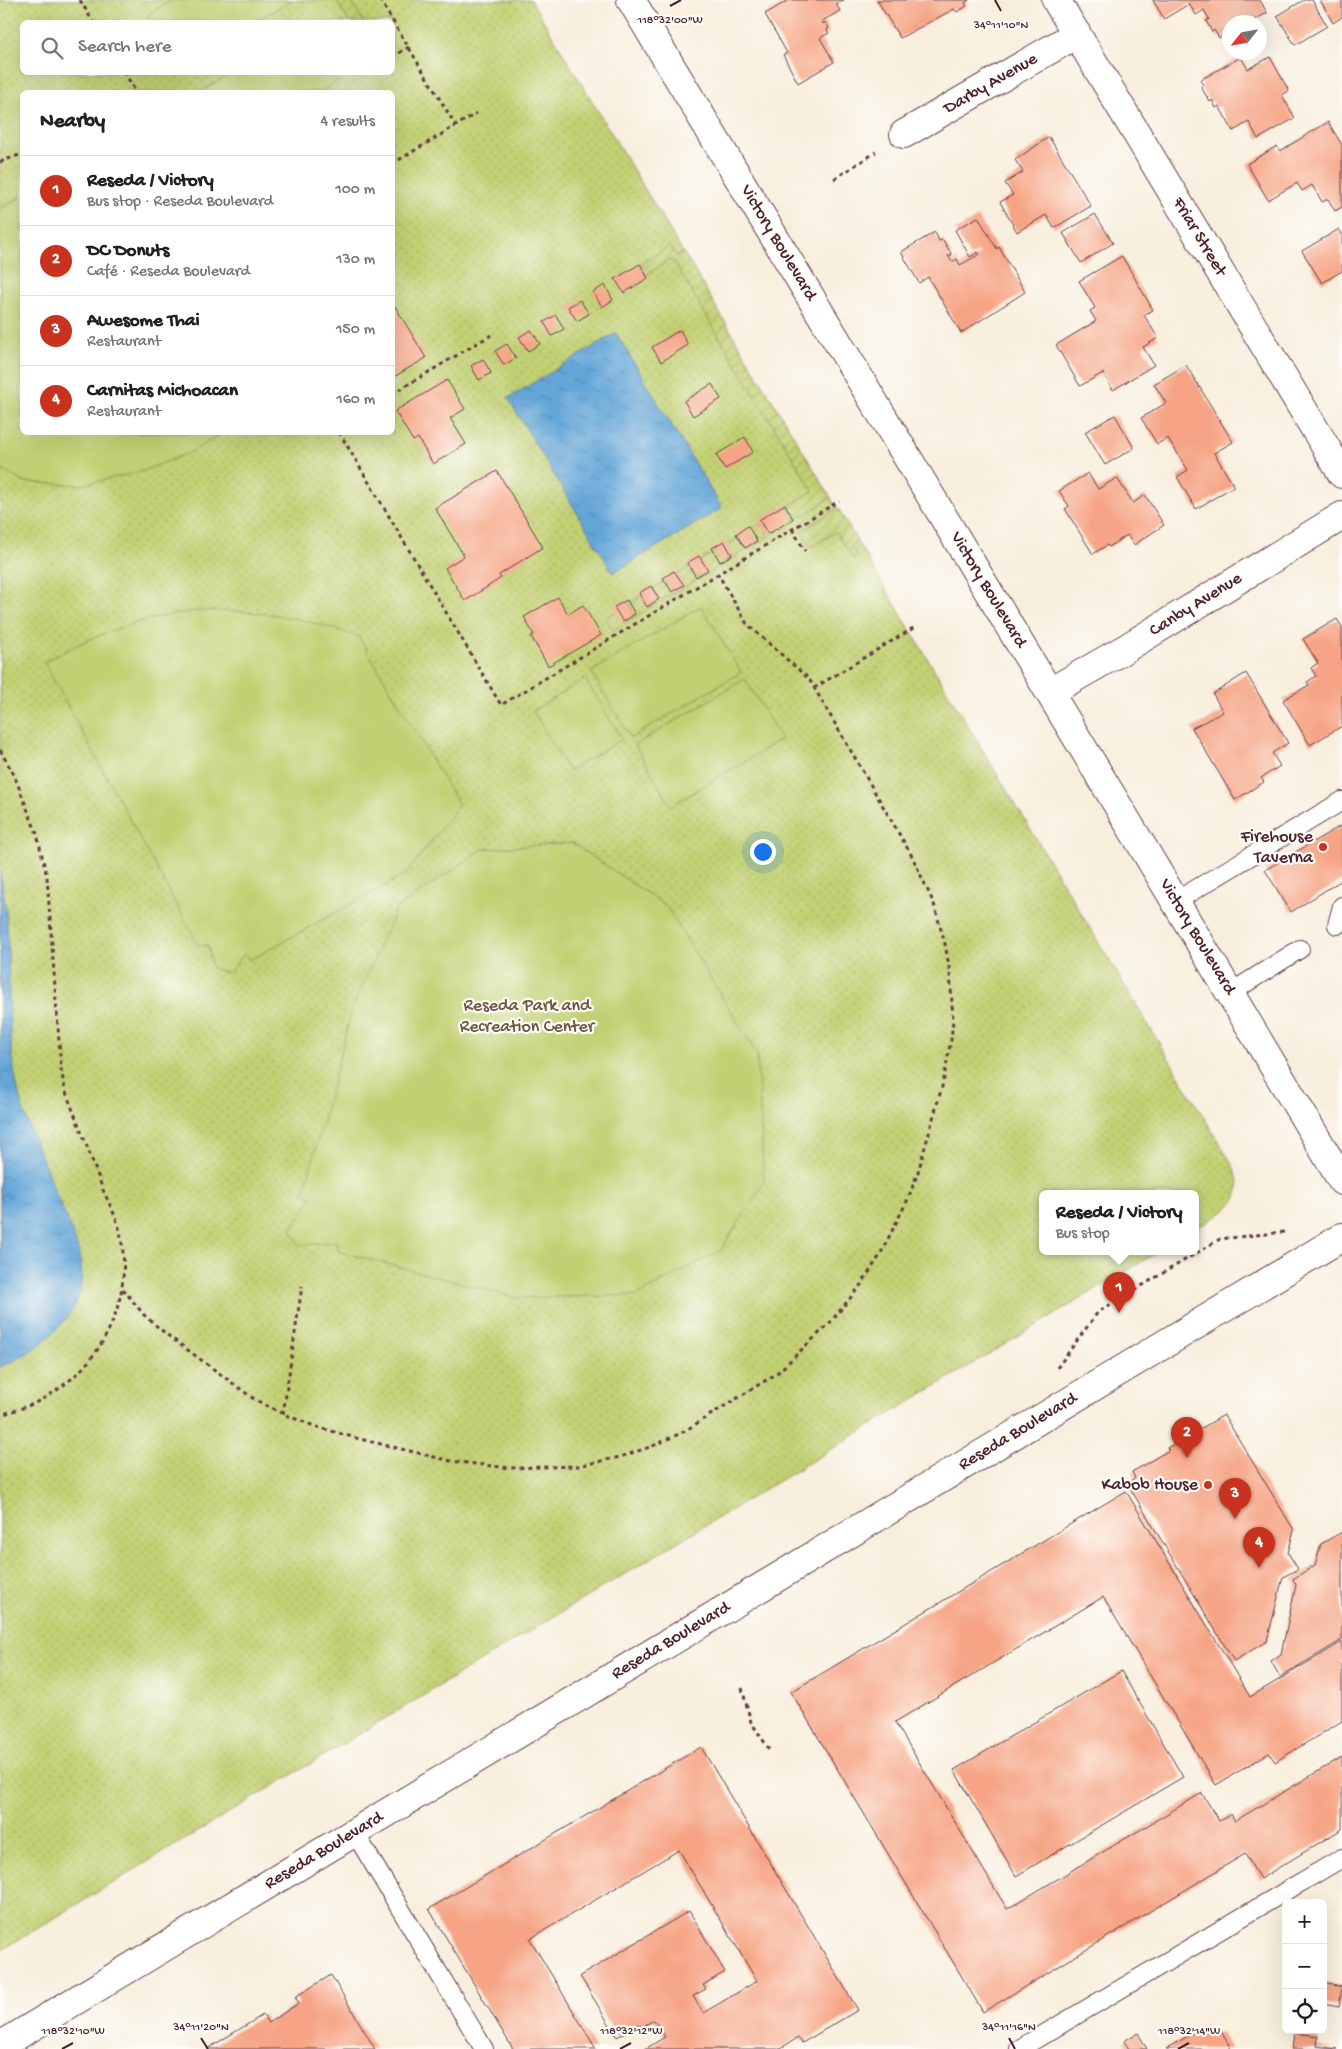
<!DOCTYPE html>
<meta charset="utf-8">
<style>
body{margin:0;font-family:"Gochi Hand",sans-serif;background:#f6f6f6;color:#202124}
.controls{position:absolute;right:15px;bottom:15px;display:grid;overflow:hidden;border-radius:8px;box-shadow:0 5px 20px #0002}
.controls button{width:45px;height:45px;display:grid;place-items:center;padding:0;border:0;border-bottom:1px solid #e0e0e0;background:#fff;color:#202124;font:25px sans-serif}
.compass{position:absolute;left:1222px;top:15px;width:45px;height:45px;border-radius:50%;background:#fff;box-shadow:0 5px 20px #0002;rotate:239deg}
.you{position:absolute;left:762px;top:851px;width:18px;height:18px;margin:-12px;border:4px solid #fff;border-radius:50%;background:#1a73e8;box-shadow:0 0 0 8px #1a73e833}
.badge{display:grid;place-items:center;width:32px;height:32px;border-radius:50%;background:#c8321e;color:#fff;font-size:16px;font-weight:700}
.pin{position:absolute;translate:-50% -41px;filter:drop-shadow(0 1px 2px #0008)}
.pin::after{content:'';position:absolute;top:26px;width:18px;height:15px;background:inherit;clip-path:polygon(0 0,100% 0,50% 100%)}
.popup{position:absolute;left:1039px;top:1190px;width:160px;height:65px;box-sizing:border-box;display:grid;place-content:center;border-radius:8px;background:#fff;filter:drop-shadow(0 1px 4px #0005);font-size:16px;white-space:nowrap;color:#757577}
.popup b{font-size:19px;color:#202124}
.popup::after{content:'';position:absolute;left:50%;top:100%;margin-left:-10px;border:10px solid transparent;border-top-color:#fff}
.list{margin:0;padding:0;list-style:none}
h2{display:flex;justify-content:space-between;align-items:center;height:65px;margin:0;padding:0 20px;font-size:21px}
h2 small{font-size:16px;font-weight:400;color:#757577}
.list li{display:grid;grid-template-columns:32px 1fr auto;gap:15px;align-items:center;box-sizing:border-box;height:70px;padding:0 20px;border-top:1px solid #e0e0e0}
.list b{display:block;font-size:19px;white-space:nowrap}
.list p{margin:0;font-size:16px;white-space:nowrap;color:#757577}
.list em{font-size:16px;font-style:normal;color:#757577}
.icon{flex:none;width:28px;height:28px;fill:none;stroke:currentColor;stroke-width:2;stroke-linecap:round;stroke-linejoin:round}
.map{position:relative;flex:none;width:1342px;height:2049px;overflow:hidden}
.search{position:absolute;background:#fff;box-shadow:0 5px 20px #0002;left:20px;top:20px;width:375px;height:55px;display:flex;align-items:center;gap:12px;box-sizing:border-box;padding:0 18px;border-radius:8px;color:#757577;font-size:19px}
.panel{position:absolute;background:#fff;box-shadow:0 5px 20px #0002;left:20px;top:90px;width:375px;height:345px;border-radius:8px}
.map>svg:first-child{display:block}
.grass{fill:url(#grass-dots);stroke:#86784e;fill-rule:evenodd}
.garden{fill:url(#garden-furrows);stroke:#86784e}
.pitch{fill:#c1d072;stroke:#86784e}
.water{fill:url(#water-ripples);stroke:#566282}
.building{fill:#f6a485}
.lines{fill:none;stroke-linecap:round;stroke-linejoin:round}
.lane-casing{stroke:#643e46;stroke-width:20}
.street-casing{stroke:#643e46;stroke-width:30}
.primary-casing{stroke:#643e46;stroke-width:30}
.path{stroke:#643e46;stroke-width:3;stroke-dasharray:4 4;stroke-linecap:butt}
.lane{stroke:#fff;stroke-width:18}
.street{stroke:#fff;stroke-width:28}
.primary{stroke:#fff;stroke-width:28}
.ticks{fill:none;stroke:#4a1f2b;stroke-width:2}
.poi-dot{fill:#c8321e;stroke:#fdfcf7;stroke-width:2}
.labels{text-anchor:middle;dominant-baseline:central;stroke-width:4.5;stroke-linejoin:round;paint-order:stroke}
.street-label{font-size:18px;fill:#4a1f2b;stroke:#fdfcf7}
.poi-label{font-size:18px;fill:#4a1f2b;stroke:#fdfcf7;text-anchor:end}
.park-label{font-size:18px;fill:#6e5440;stroke:#fdfcf7}
.ticks-label{font-size:12px;text-anchor:middle;fill:#4a1f2b;stroke:#fdfcf7;stroke-width:4.5;stroke-linejoin:round;paint-order:stroke}
</style>
<div class="map">
<svg width="1342" height="2049" viewBox="0 0 1342 2049">
<defs>
<pattern id="grass-dots" width="8" height="8" patternUnits="userSpaceOnUse" patternTransform="scale(1.25)"><rect width="8" height="8" fill="#c1d072"/><path d="M2 2h.1M6 6h.1" fill="none" stroke="#a7b263" stroke-width="1.8" stroke-linecap="round"/></pattern>
<pattern id="garden-furrows" width="10" height="10" patternUnits="userSpaceOnUse" patternTransform="scale(1.25)"><rect width="10" height="10" fill="#c1d072"/><path d="M-1 1l2-2M0 10L10 0M9 11l2-2" fill="none" stroke="#a7b263"/></pattern>
<pattern id="water-ripples" width="26" height="14" patternUnits="userSpaceOnUse" patternTransform="scale(1.25)"><rect width="26" height="14" fill="#63a6d8"/><path d="M2 4q2-2 4 0t4 0M15 11q2-2 4 0t4 0" fill="none" stroke="#5487af"/></pattern>
</defs>
<rect width="100%" height="100%" fill="#fdfcf7"/>
<filter id="ink" filterUnits="userSpaceOnUse"><feTurbulence type="fractalNoise" baseFrequency=".02" numOctaves="2"/><feDisplacementMap in="SourceGraphic" scale="10" xChannelSelector="R" yChannelSelector="G"/><feConvolveMatrix kernelMatrix="1 2 1 2 8 2 1 2 1" color-interpolation-filters="sRGB"/></filter>
<filter id="wash" filterUnits="userSpaceOnUse"><feTurbulence type="fractalNoise" baseFrequency=".0096" numOctaves="4" result="noise"/><feDisplacementMap in="SourceGraphic" scale="20" xChannelSelector="R" yChannelSelector="G"/><feGaussianBlur stdDeviation="1.12" result="paint"/><feColorMatrix in="noise" values="0 0 0 0 0 0 0 0 0 0 0 0 0 0 0 0 0 1.4 0 .05"/><feComposite in="paint" operator="in"/></filter>
<g filter="url(#wash)">
<rect width="100%" height="100%" fill="#f8eedd"/>
<path class="grass" d="M0 0H531L1232 1164C1251 1202 1223 1212 1195 1229V1194H1043V1252H1158L0 1951ZM22 22H392V72H22ZM22 92H392V432H22Z"/>
<path class="garden" d="M336 0H350L364 22H349Z
M670 246 676 256 683 252 831 498 795 520 787 507 813 491 672 259 646 275 640 264Z
M838 508 857 541 851 545 857 556 853 559 836 532 811 547 801 531Z
M761 523 769 536 613 630 605 618 617 611 623 621 635 614 629 603 641 596 648 607 659 599 653 589 665 581 672 592 683 585 677 575 689 567 696 577 707 570 701 560 714 552 720 562 732 556 726 545Z"/>
<path class="pitch" d="M172 0H292L254 22H151L147 15Z
M233 73H336L340 80 320 92H199Z
M22 196V432L222 433 191 452 143 471 81 485 24 482 0 469V209Z
M701 606 741 672 631 738 591 672Z
M197 611C258 609 302 617 359 637L459 805 407 873 250 960 244 954 229 973 212 968 208 945 199 946 44 662C95 634 139 618 197 611Z
M585 679 622 739 569 771 533 711Z
M745 679 781 739 671 806 635 745Z
M572 843 666 906 757 1054 764 1182 721 1250 637 1295 518 1298 338 1251V1242L300 1245 291 1230 312 1198 304 1193 352 1010 396 909 483 849Z"/>
<path class="water" d="M616 333 722 508 613 573 508 398Z
M0 873C16 945 1 1022 19 1095 28 1129 44 1161 56 1194 68 1224 84 1250 81 1284 78 1320 32 1355 0 1367Z"/>
<g id="blocks">
<path class="building" d="M789 0H844L836 4 840 11 822 21 823 24 825 22 829 28 827 30 829 33 820 38 834 62 798 83 783 55 787 53 765 14Z
M877 0H969L965 3 967 6 957 12 954 9 900 38Z
M1153 0H1260L1267 13 1251 22H1230V36L1224 39 1222 36 1219 38 1214 30 1212 32 1206 21 1209 19 1204 10 1196 15 1189 4 1164 19Z
M1304 0H1312L1327 26 1295 45 1277 16Z
M1320 0H1342V17L1333 23Z
M1241 57 1248 69 1270 57 1289 91 1282 95 1295 118 1258 139 1249 122 1233 131 1219 106 1216 108 1212 100 1210 102 1201 87 1203 85 1200 80Z
M1328 122 1342 145V207L1335 211 1328 199 1322 202 1312 185 1302 191 1297 183 1268 200 1247 164 1277 146 1280 151Z
M1049 137 1091 206 1054 228 1046 215 1017 232 1000 202 1013 195 1005 183 1023 172 1015 160Z
M1095 214 1113 243 1081 263 1063 233Z
M978 217 997 249 999 247 1025 292 961 333 928 277 919 283 901 252 935 232 939 241 943 240 952 255 948 256 952 262 957 259 960 265 980 254 978 252 970 257 955 230Z
M1339 229 1342 234V271L1322 283 1302 251Z
M1122 256 1153 310 1144 315 1158 338 1143 347 1154 365 1113 390 1103 373 1080 386 1056 345 1096 321 1090 311 1095 308 1079 281Z
M640 264 648 278 624 293 615 279Z
M605 285 613 300 602 307 593 292Z
M580 300 589 314 577 321 568 307Z
M392 301 426 358 392 378Z
M556 315 564 329 552 336 544 322Z
M531 330 540 344 528 351 519 337Z
M680 330 688 345 661 362 652 347Z
M507 344 516 358 504 365 495 351Z
M483 359 491 373 479 380 471 366Z
M1186 365 1233 442 1214 453 1234 486 1196 509 1177 477 1188 470 1168 438 1157 444 1141 418 1166 403 1154 384Z
M447 380 465 409 450 418 466 444 433 464 418 438 413 441 395 411Z
M712 384 721 399 693 416 684 401Z
M1115 415 1134 448 1105 465 1085 432Z
M745 437 753 452 725 469 716 455Z
M497 471 543 547 499 575 501 578 465 601 445 568 464 556 435 508Z
M1088 473 1098 489 1117 478 1133 503 1145 495 1164 525 1134 545 1127 535 1109 547 1107 545 1093 554 1065 509 1069 506 1059 491Z
M785 504 793 519 768 534 759 520Z
M748 526 757 541 745 548 736 534Z
M724 541 732 555 720 562 712 548Z
M699 556 708 570 696 577 687 563Z
M674 571 684 585 672 592 663 578Z
M651 586 659 599 647 607 639 593Z
M558 597 568 614 583 605 601 635 548 666 531 636 534 635 524 617Z
M627 600 635 614 623 622 614 607Z
M1337 619 1342 627V726L1310 745 1283 700 1309 685 1307 682 1316 676 1311 668 1318 663 1303 639Z
M1246 673 1288 743 1272 753 1280 766 1261 778 1264 782 1235 800 1192 728 1223 712 1213 694Z
M1342 825V880L1291 912 1265 870Z
M1224 1415 1294 1530 1288 1553 1298 1569 1283 1577 1267 1641 1234 1661 1127 1483 1135 1478 1132 1472 1169 1450 1167 1448Z
M1126 1491 1250 1697 1342 1642V1721L1275 1762 1269 1753 1216 1785 1103 1597 895 1722 1007 1909 1202 1793 1219 1821 1231 1814 1235 1821 1342 1757V1829L1260 1879 1245 1854 983 2012 791 1692Z
M1342 1532V1640L1280 1677 1271 1661 1281 1654 1296 1585 1293 1579 1315 1565 1321 1544Z
M1121 1671 1183 1777 1016 1876 954 1770Z
M701 1747 858 2010 802 2043 798 2038 779 2049H645L665 2037 654 2020 642 2027 639 2024 617 2037 580 1976 689 1911 725 1972 703 1985 706 1989 693 1996 703 2013 757 1981 679 1850 530 1939 596 2049H513L429 1909Z
M331 1975 375 2049H207L263 2015 268 2023 299 2003 295 1997Z
M1323 1983 1342 1987 1339 2006 1323 2003Z
M1203 2027 1207 2032 1213 2028 1216 2034 1221 2031 1231 2049H1166Z
M1138 2033 1147 2049H1129L1124 2041Z
M1294 2033 1318 2036 1317 2046 1337 2049H1292Z"/>
</g>
</g>
<g filter="url(#ink)">
<use href="#blocks" fill-opacity="0" stroke="#643e46" stroke-width="1"/>
<g class="lines">
<defs>
<path id="lane" d="M1176 901 1342 801
M1337 925 1342 906
M1230 993 1300 949
M355 1833 484 2049
M1019 2049 1342 1858"/>
<path id="street" d="M1056 0 1342 474
M904 134 1077 34
M1050 692 1123 650 1342 516"/>
<path id="primary" d="M631 0 1141 844 1342 1181
M0 2046 1342 1237"/>
</defs>
<use href="#lane" class="lane-casing"/>
<use href="#street" class="street-casing"/>
<use href="#primary" class="primary-casing"/>
<path class="path" d="M80 0 93 22
M380 0 456 126
M392 57 409 47
M124 72 136 92
M0 162 22 154
M392 164 477 113
M834 179 876 152
M392 394 491 335
M339 432 501 705 839 501
M792 529 805 551
M814 688 915 627
M0 750 14 775 37 834 47 877 61 1069 65 1090C78 1123 91 1156 103 1190 109 1203 117 1218 120 1232 134 1296 106 1361 49 1395 34 1405 17 1410 0 1415
M123 1289 144 1315 166 1334 254 1399 283 1414 317 1427 356 1438 451 1461 509 1468 578 1466 620 1457 653 1446 683 1432 776 1374 829 1324 860 1286 879 1257 908 1199 918 1172 943 1083 951 1040 953 1020 950 972 945 944 934 904 912 856 809 679 747 624 718 574
M1057 1368 1098 1312 1220 1239 1284 1232
M283 1414 302 1286
M742 1688 751 1722 771 1752"/>
<use href="#lane" class="lane"/>
<use href="#street" class="street"/>
<use href="#primary" class="primary"/>
</g>
</g>
<path class="ticks" d="M995 0 1001 11M670 6 681 0M201 2038 208 2049M1009 2038 1015 2049M62 2049 73 2043M620 2049 631 2043M1178 2049 1189 2043"/>
<g class="poi-dot">
<circle cx="1323" cy="847" r="5"/>
<circle cx="1208" cy="1485" r="5"/>
</g>
<g class="labels">
<g class="street-label">
<text transform="translate(991 84) rotate(-30)">Darby Avenue</text>
<text transform="translate(1199 237) rotate(59)">Friar Street</text>
<text transform="translate(778 243) rotate(59)">Victory Boulevard</text>
<text transform="translate(988 590) rotate(59)">Victory Boulevard</text>
<text transform="translate(1196 605) rotate(-32)">Canby Avenue</text>
<text transform="translate(1197 937) rotate(59)">Victory Boulevard</text>
<text transform="translate(1018 1432) rotate(-31)">Reseda Boulevard</text>
<text transform="translate(671 1641) rotate(-31)">Reseda Boulevard</text>
<text transform="translate(324 1851) rotate(-31)">Reseda Boulevard</text>
</g>
<g class="poi-label">
<text x="1313" y="837">Firehouse<tspan x="1313" dy="21">Taverna</tspan></text>
<text x="1198" y="1485">Kabob House</text>
</g>
<g class="park-label">
<text x="527" y="1006">Reseda Park and<tspan x="527" dy="21">Recreation Center</tspan></text>
</g>
</g>
<g class="ticks-label">
<text x="670" y="23">118°32'00"W</text>
<text x="1001" y="28">34°11'10"N</text>
<text x="201" y="2030">34°11'20"N</text>
<text x="1009" y="2030">34°11'16"N</text>
<text x="73" y="2034">118°32'10"W</text>
<text x="631" y="2034">118°32'12"W</text>
<text x="1189" y="2034">118°32'14"W</text>
</g>
</svg>
<div class="controls">
<button>+</button>
<button>−</button>
<button><svg class="icon" aria-label="locate" viewBox="0 0 24 24"><circle cx="12" cy="12" r="6"/><path d="M12 2v4M12 18v4M2 12h4M18 12h4"/></svg></button>
</div>
<svg class="compass" viewBox="-18 -18 36 36"><path d="M0-13l5 13h-10z" fill="#e53935"/><path d="M0 13l5-13h-10z" fill="#757577"/></svg>
<div class="you"></div>
<div class="pin badge" style="left:1119px;top:1313px">1</div>
<div class="popup"><b>Reseda / Victory</b>Bus stop</div>
<div class="pin badge" style="left:1187px;top:1458px">2</div>
<div class="pin badge" style="left:1235px;top:1519px">3</div>
<div class="pin badge" style="left:1259px;top:1568px">4</div>
<div class="search"><svg class="icon" aria-label="search" viewBox="0 0 24 24"><circle cx="10" cy="10" r="6"/><path d="M15 15l6 6"/></svg>Search here</div>
<section class="panel">
<h2>Nearby<small>4 results</small></h2>
<ul class="list">
<li><span class="badge">1</span><div><b>Reseda / Victory</b><p>Bus stop · Reseda Boulevard</p></div><em>100 m</em></li>
<li><span class="badge">2</span><div><b>DC Donuts</b><p>Café · Reseda Boulevard</p></div><em>130 m</em></li>
<li><span class="badge">3</span><div><b>Awesome Thai</b><p>Restaurant</p></div><em>150 m</em></li>
<li><span class="badge">4</span><div><b>Carnitas Michoacan</b><p>Restaurant</p></div><em>160 m</em></li>
</ul>
</section>
</div>
